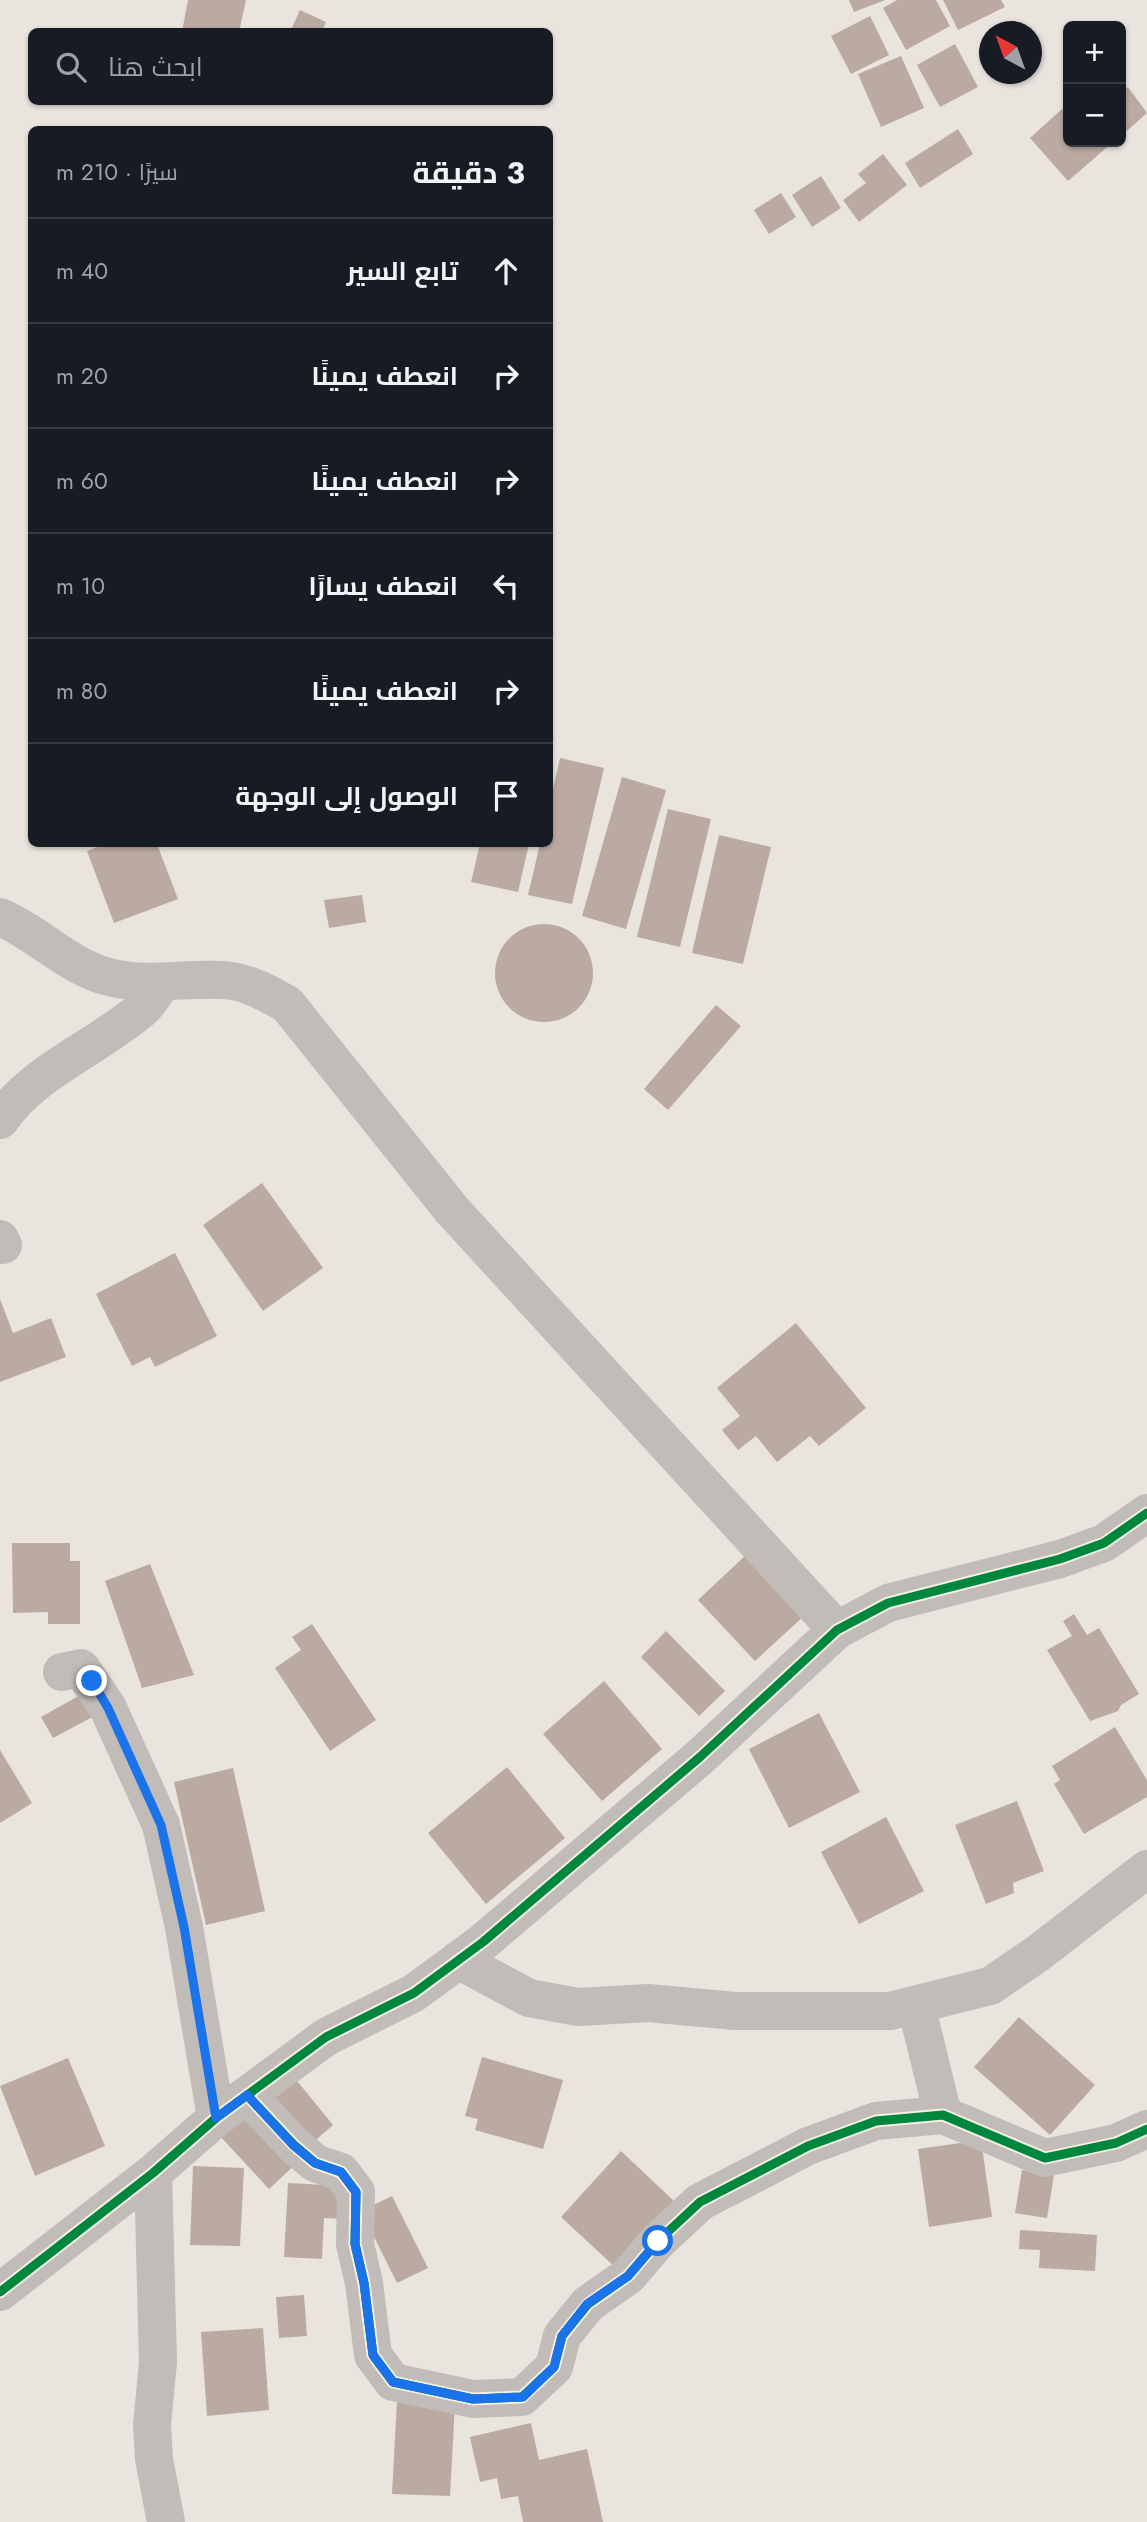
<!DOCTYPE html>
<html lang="ar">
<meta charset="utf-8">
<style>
body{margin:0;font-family:Jost,Cairo,sans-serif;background:#242831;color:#f1f3f6;direction:rtl}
.controls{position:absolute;right:21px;top:21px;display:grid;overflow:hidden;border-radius:10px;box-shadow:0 2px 5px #0004}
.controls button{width:63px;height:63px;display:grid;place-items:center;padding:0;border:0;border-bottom:2px solid #363941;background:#171b24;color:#f1f3f6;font:35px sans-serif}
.compass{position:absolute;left:979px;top:21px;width:63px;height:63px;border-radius:50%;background:#171b24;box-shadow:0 2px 5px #0004;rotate:319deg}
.stop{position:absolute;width:21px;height:21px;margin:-16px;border:5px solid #1a73e8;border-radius:50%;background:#fff}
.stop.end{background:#1a73e8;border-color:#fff;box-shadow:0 2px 7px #0008}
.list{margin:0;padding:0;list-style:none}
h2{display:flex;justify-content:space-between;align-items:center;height:91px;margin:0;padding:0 28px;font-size:30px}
h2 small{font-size:23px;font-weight:400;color:#9ea1a6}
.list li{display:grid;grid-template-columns:46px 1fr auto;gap:21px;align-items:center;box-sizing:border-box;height:105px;padding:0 28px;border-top:2px solid #363941}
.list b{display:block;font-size:26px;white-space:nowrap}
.list em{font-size:23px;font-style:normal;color:#9ea1a6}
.icon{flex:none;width:38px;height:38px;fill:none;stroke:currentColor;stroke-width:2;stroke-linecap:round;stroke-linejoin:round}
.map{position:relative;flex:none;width:1147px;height:2522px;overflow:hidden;direction:ltr}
.search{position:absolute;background:#171b24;box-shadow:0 2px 5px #0004;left:28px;top:28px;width:525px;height:77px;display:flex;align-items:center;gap:18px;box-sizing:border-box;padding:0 24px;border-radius:10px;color:#9ea1a6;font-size:26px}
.panel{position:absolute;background:#171b24;box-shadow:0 2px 5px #0004;left:28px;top:126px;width:525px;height:721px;border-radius:10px;direction:rtl}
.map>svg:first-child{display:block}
.building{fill:#bbaaa1}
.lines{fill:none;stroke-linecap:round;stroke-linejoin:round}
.minor{stroke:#c1bcb7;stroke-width:38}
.cycleway-casing{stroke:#f6efe5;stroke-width:13}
.cycleway{stroke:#00873e;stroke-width:9}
.route{stroke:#1a73e8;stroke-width:9}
</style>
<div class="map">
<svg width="1147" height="2522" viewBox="0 0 1147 2522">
<rect width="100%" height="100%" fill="#e9e4de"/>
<path class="building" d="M188 0H246L239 32H182Z
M849 0H885L854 12Z
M897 0H936L950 26 906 50 883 8Z
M943 0H1001L1005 7 958 30Z
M300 10 326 22 322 32H290Z
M870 16 889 55 851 74 831 36Z
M955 44 978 87 940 107 917 65Z
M901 56 924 108 881 127 858 74Z
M1128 87 1147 113 1121 136V93Z
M1062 109 1068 117V142H1113L1068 181 1030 138Z
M958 129 973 154 920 188 905 163Z
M883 154 907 185 859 222 843 200 866 183 858 174Z
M821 176 841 208 812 227 792 195Z
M781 193 796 217 769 234 754 210Z
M560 758 604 768 572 904 528 895 540 844H550V802Z
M622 777 666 790 626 929 582 916Z
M668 809 711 819 680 947 637 937Z
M719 835 771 847 743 964 692 953Z
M106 844H157L178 899 114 923 87 851Z
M480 844H529L518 892 471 882Z
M362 895 366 922 329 928 324 900Z
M495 973a49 49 0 1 1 98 0a49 49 0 1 1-98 0Z
M716 1005 741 1026 668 1110 644 1089Z
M262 1183 323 1268 263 1311 203 1225Z
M175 1253 217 1336 155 1367 150 1357 132 1366 96 1294Z
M0 1299 13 1333 51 1318 66 1357 0 1382Z
M796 1323 866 1408 819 1446 810 1436 777 1462 756 1436 738 1450 722 1430 740 1416 717 1388Z
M12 1543H70V1561H80V1624H48V1612L13 1613Z
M747 1554 805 1615 755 1661 698 1600Z
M150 1564 194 1675 142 1688 105 1581Z
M1074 1614 1087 1635 1099 1628 1139 1694 1121 1705 1118 1711 1090 1721 1047 1650 1072 1636 1063 1621Z
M312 1624 376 1720 330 1751 275 1668 301 1650 292 1637Z
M666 1631 725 1691 699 1716 641 1657Z
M604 1681 662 1749 602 1801 543 1734Z
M84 1693 96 1715 53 1738 41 1717Z
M819 1713 860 1792 789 1828 749 1749Z
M1115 1727 1147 1780V1797L1084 1834 1054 1784 1060 1780 1052 1766Z
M0 1750 32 1803 0 1823Z
M507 1767 565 1838 486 1904 428 1833Z
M233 1768 265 1911 206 1925 174 1782Z
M1017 1801 1044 1871 1013 1883 1014 1893 986 1904 955 1825Z
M886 1817 924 1891 859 1924 821 1852Z
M1019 2017 1095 2085 1050 2135 974 2067Z
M482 2057 563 2080 543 2149 475 2130 478 2119 465 2116Z
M68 2058 105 2146 35 2176 0 2086Z
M293 2076 333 2125 304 2150 263 2101Z
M250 2107 299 2161 269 2189 220 2136Z
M981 2140 992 2217 929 2227 918 2149Z
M621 2151 675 2202 615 2267 561 2217Z
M193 2166 244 2168 240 2246 190 2245Z
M1022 2170 1054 2175 1047 2218 1015 2213Z
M288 2183 345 2186 343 2219 324 2218 322 2259 284 2257Z
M392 2196 428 2268 397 2283 361 2211Z
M1020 2230 1097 2235 1095 2271 1039 2268 1040 2250 1019 2249Z
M304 2295 307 2336 279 2338 276 2297Z
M263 2328 269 2410 207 2416 201 2332Z
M397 2401 455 2403 450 2496 392 2494Z
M531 2423 539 2460 587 2449 603 2522H523L518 2496 501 2499 497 2478 480 2482 470 2437Z"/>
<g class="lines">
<path class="minor" d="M0 917C40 934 70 969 113 978 153 987 194 976 232 981 252 984 270 995 287 1004L452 1210 837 1630
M0 1120C35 1070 97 1048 142 1009 150 1002 156 991 162 982
M0 1239 3 1245
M62 1672 81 1668 108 1708 161 1825 184 1927 216 2118
M458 1960 529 1998 578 2007 648 2003 735 2011H890L990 1986 1037 1954 1147 1869
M916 2005 943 2115
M247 2095 294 2145 315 2163 341 2172 356 2192 355 2244 364 2283 373 2355 393 2382 473 2399 522 2397 554 2367 562 2336 588 2304 628 2276 658 2241 700 2202 808 2146 876 2121 943 2115 1045 2158 1116 2143 1147 2129
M153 2173 158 2362 152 2425 154 2459 166 2522
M0 2292 153 2173 216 2118 326 2037 414 1993 483 1942 700 1757 837 1630 888 1603 1060 1559 1104 1543 1147 1513"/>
<defs>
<path id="cycleway" d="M247 2095 294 2145 315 2163 341 2172 356 2192 355 2244 364 2283 373 2355 393 2382 473 2399 522 2397 554 2367 562 2336 588 2304 628 2276 658 2241 700 2202 808 2146 876 2121 943 2115 1045 2158 1116 2143 1147 2129
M0 2292 153 2173 216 2118 326 2037 414 1993 483 1942 700 1757 837 1630 888 1603 1060 1559 1104 1543 1147 1513"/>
</defs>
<use href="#cycleway" class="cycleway-casing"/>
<use href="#cycleway" class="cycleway"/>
</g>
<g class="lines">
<path class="route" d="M92 1681 108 1708 161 1825 184 1927 216 2118 247 2095 293 2145 315 2163 341 2172 356 2192 355 2244 364 2283 373 2355 393 2382 473 2399 523 2397 554 2367 562 2336 587 2304 628 2276 658 2241"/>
</g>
</svg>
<div class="controls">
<button>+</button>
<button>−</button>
</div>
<svg class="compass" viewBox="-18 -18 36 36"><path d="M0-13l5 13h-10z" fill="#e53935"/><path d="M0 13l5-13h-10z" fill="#9ea1a6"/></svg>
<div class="stop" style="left:658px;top:2241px"></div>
<div class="stop end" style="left:92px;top:1681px"></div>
<div class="search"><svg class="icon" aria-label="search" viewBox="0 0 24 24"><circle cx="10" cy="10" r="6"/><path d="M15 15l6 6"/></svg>ابحث هنا</div>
<section class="panel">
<h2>3 دقيقة<small>سيرًا · 210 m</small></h2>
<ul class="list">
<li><svg class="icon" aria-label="ahead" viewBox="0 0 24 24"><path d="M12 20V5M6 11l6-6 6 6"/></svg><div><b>تابع السير</b></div><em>40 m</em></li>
<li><svg class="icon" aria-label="right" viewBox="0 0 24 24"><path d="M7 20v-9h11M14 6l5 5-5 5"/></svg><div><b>انعطف يمينًا</b></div><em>20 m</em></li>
<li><svg class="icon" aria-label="right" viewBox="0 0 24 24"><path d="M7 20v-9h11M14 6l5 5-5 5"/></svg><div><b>انعطف يمينًا</b></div><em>60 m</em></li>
<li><svg class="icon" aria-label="left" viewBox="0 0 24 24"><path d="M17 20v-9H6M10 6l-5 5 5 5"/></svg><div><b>انعطف يسارًا</b></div><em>10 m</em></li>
<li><svg class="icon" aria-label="right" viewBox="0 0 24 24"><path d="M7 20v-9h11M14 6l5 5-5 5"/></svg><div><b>انعطف يمينًا</b></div><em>80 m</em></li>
<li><svg class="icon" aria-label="arrive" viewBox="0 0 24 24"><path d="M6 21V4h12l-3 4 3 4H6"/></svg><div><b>الوصول إلى الوجهة</b></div></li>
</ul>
</section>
</div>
